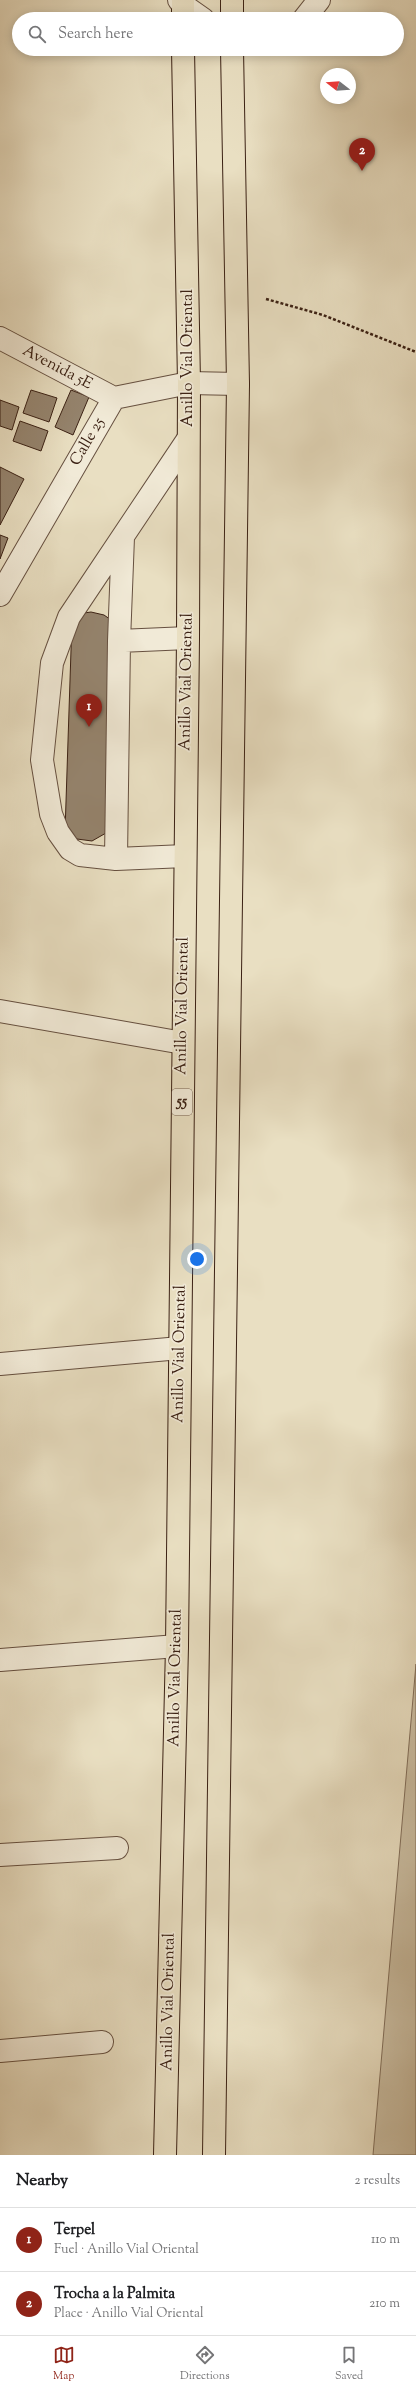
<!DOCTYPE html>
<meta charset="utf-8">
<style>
body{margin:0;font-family:"Sorts Mill Goudy",serif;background:#f2f2f2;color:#202124}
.compass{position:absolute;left:320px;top:68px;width:36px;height:36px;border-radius:50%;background:#fff;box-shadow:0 2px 10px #0003;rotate:287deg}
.you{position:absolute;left:197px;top:1259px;width:14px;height:14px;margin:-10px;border:3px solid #fff;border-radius:50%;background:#1a73e8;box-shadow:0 0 0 6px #1a73e833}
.badge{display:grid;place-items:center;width:26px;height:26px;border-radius:50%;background:#8f2418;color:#fff;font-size:13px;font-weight:700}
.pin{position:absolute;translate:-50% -33px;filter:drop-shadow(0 1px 2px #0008)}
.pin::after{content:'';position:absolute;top:21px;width:14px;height:12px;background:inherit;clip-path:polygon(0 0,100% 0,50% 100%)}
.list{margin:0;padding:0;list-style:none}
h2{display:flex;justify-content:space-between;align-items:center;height:52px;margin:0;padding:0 16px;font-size:17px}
h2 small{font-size:13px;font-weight:400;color:#757577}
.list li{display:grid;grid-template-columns:26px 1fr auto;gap:12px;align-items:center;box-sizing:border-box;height:64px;padding:0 16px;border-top:1px solid #e0e0e0}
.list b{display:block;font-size:15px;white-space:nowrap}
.list p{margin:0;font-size:13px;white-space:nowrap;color:#757577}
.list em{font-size:13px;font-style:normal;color:#757577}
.icon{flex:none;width:22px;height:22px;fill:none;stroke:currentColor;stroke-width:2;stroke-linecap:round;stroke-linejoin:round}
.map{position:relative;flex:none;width:416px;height:2155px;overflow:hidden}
.search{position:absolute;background:#fff;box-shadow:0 2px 10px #0003;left:12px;right:12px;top:12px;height:44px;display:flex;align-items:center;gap:10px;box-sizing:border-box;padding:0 14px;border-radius:22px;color:#757577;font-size:15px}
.sheet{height:180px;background:#fff}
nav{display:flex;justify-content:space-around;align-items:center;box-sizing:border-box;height:56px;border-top:1px solid #e0e0e0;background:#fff;font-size:11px;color:#757577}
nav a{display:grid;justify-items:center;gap:2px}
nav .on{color:#8f2418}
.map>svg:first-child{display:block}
.green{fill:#cbbfa4;stroke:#83705c}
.building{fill:#95846e;stroke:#3b2114}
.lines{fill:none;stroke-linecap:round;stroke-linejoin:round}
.minor-casing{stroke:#665040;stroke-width:24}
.highway-casing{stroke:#3b2114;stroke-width:24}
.path{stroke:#3b2114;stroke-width:2.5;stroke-dasharray:3 2;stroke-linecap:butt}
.minor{stroke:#f1ead7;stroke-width:22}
.highway{stroke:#e9dfc2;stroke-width:22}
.labels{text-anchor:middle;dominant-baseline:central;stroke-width:3.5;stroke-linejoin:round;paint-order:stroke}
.shield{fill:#f1ead7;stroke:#725d4e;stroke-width:1}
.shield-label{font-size:15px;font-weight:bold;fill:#3b2114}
.street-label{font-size:16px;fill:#3b2114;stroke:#f1ead7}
</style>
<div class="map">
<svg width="416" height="2155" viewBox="0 0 416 2155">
<rect width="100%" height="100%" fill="#e9dfc2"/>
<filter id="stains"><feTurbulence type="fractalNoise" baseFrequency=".005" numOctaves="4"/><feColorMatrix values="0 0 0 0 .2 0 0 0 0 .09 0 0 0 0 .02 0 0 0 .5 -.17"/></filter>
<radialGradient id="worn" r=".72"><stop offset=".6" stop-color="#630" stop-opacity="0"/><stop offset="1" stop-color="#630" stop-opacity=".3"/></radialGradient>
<path class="green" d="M416 1664V2155H373Z"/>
<path class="building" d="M31 390 57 398 49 422 23 413Z
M71 390 89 397 73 435 55 427Z
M0 400 19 407 12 430 0 426Z
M20 421 48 431 41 451 13 441Z
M0 467 24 479 0 525Z
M0 535 8 538 0 559Z
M91 612 104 615 114 622 106 833 92 841 77 839 65 832 72 620 84 613Z"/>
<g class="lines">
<defs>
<path id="minor" d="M179 0 183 5 203 19
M304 19 319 0
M0 338 114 398
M0 595 114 398 189 383 238 384
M119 641 188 638
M185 856 116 859 80 855 70 849 58 832 51 814 42 760 52 663 69 617 188 439
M116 859 119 641 123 537
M0 1011 183 1043
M0 1364 180 1348
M0 1660 177 1646
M0 1855 117 1848
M0 2051 102 2042"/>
<path id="highway" d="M183 0V19
M232 19V0
M165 2155 177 1646 188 638 189 383 183 49
M214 2155 238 384 232 49"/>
</defs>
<use href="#minor" class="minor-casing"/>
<use href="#highway" class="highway-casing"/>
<path class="path" d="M266 299 323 315 416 352"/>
<use href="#minor" class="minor"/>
<use href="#highway" class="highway"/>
</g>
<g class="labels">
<rect class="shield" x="172" y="1089" width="20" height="26" rx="3"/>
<g class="shield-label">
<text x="182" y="1102">55</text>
</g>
<g class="street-label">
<text transform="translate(188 358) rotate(-90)">Anillo Vial Oriental</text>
<text transform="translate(57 368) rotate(28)">Avenida 5E</text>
<text transform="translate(88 442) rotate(-60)">Calle 25</text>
<text transform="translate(187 682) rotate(-89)">Anillo Vial Oriental</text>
<text transform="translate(183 1006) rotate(-89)">Anillo Vial Oriental</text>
<text transform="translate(180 1354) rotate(-89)">Anillo Vial Oriental</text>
<text transform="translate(176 1678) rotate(-89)">Anillo Vial Oriental</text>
<text transform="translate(169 2002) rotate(-89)">Anillo Vial Oriental</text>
</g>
</g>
<rect width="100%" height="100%" filter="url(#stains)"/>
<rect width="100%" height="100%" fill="url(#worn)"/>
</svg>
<svg class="compass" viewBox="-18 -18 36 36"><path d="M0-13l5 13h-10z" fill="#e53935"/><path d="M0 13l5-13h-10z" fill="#757577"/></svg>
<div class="you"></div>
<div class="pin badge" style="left:89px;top:727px">1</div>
<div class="pin badge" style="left:362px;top:171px">2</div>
<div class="search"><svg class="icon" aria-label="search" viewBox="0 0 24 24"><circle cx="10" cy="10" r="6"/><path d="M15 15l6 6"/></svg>Search here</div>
</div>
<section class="sheet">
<h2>Nearby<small>2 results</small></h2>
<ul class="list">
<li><span class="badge">1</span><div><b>Terpel</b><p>Fuel · Anillo Vial Oriental</p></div><em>110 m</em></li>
<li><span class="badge">2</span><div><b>Trocha a la Palmita</b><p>Place · Anillo Vial Oriental</p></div><em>210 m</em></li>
</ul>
</section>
<nav>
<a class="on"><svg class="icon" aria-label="map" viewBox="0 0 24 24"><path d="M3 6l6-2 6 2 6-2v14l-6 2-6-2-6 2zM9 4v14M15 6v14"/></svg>Map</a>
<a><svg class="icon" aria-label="directions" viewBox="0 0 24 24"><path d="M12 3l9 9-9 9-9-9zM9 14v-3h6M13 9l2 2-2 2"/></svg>Directions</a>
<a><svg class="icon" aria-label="saved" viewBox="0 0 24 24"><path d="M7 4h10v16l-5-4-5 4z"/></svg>Saved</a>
</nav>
